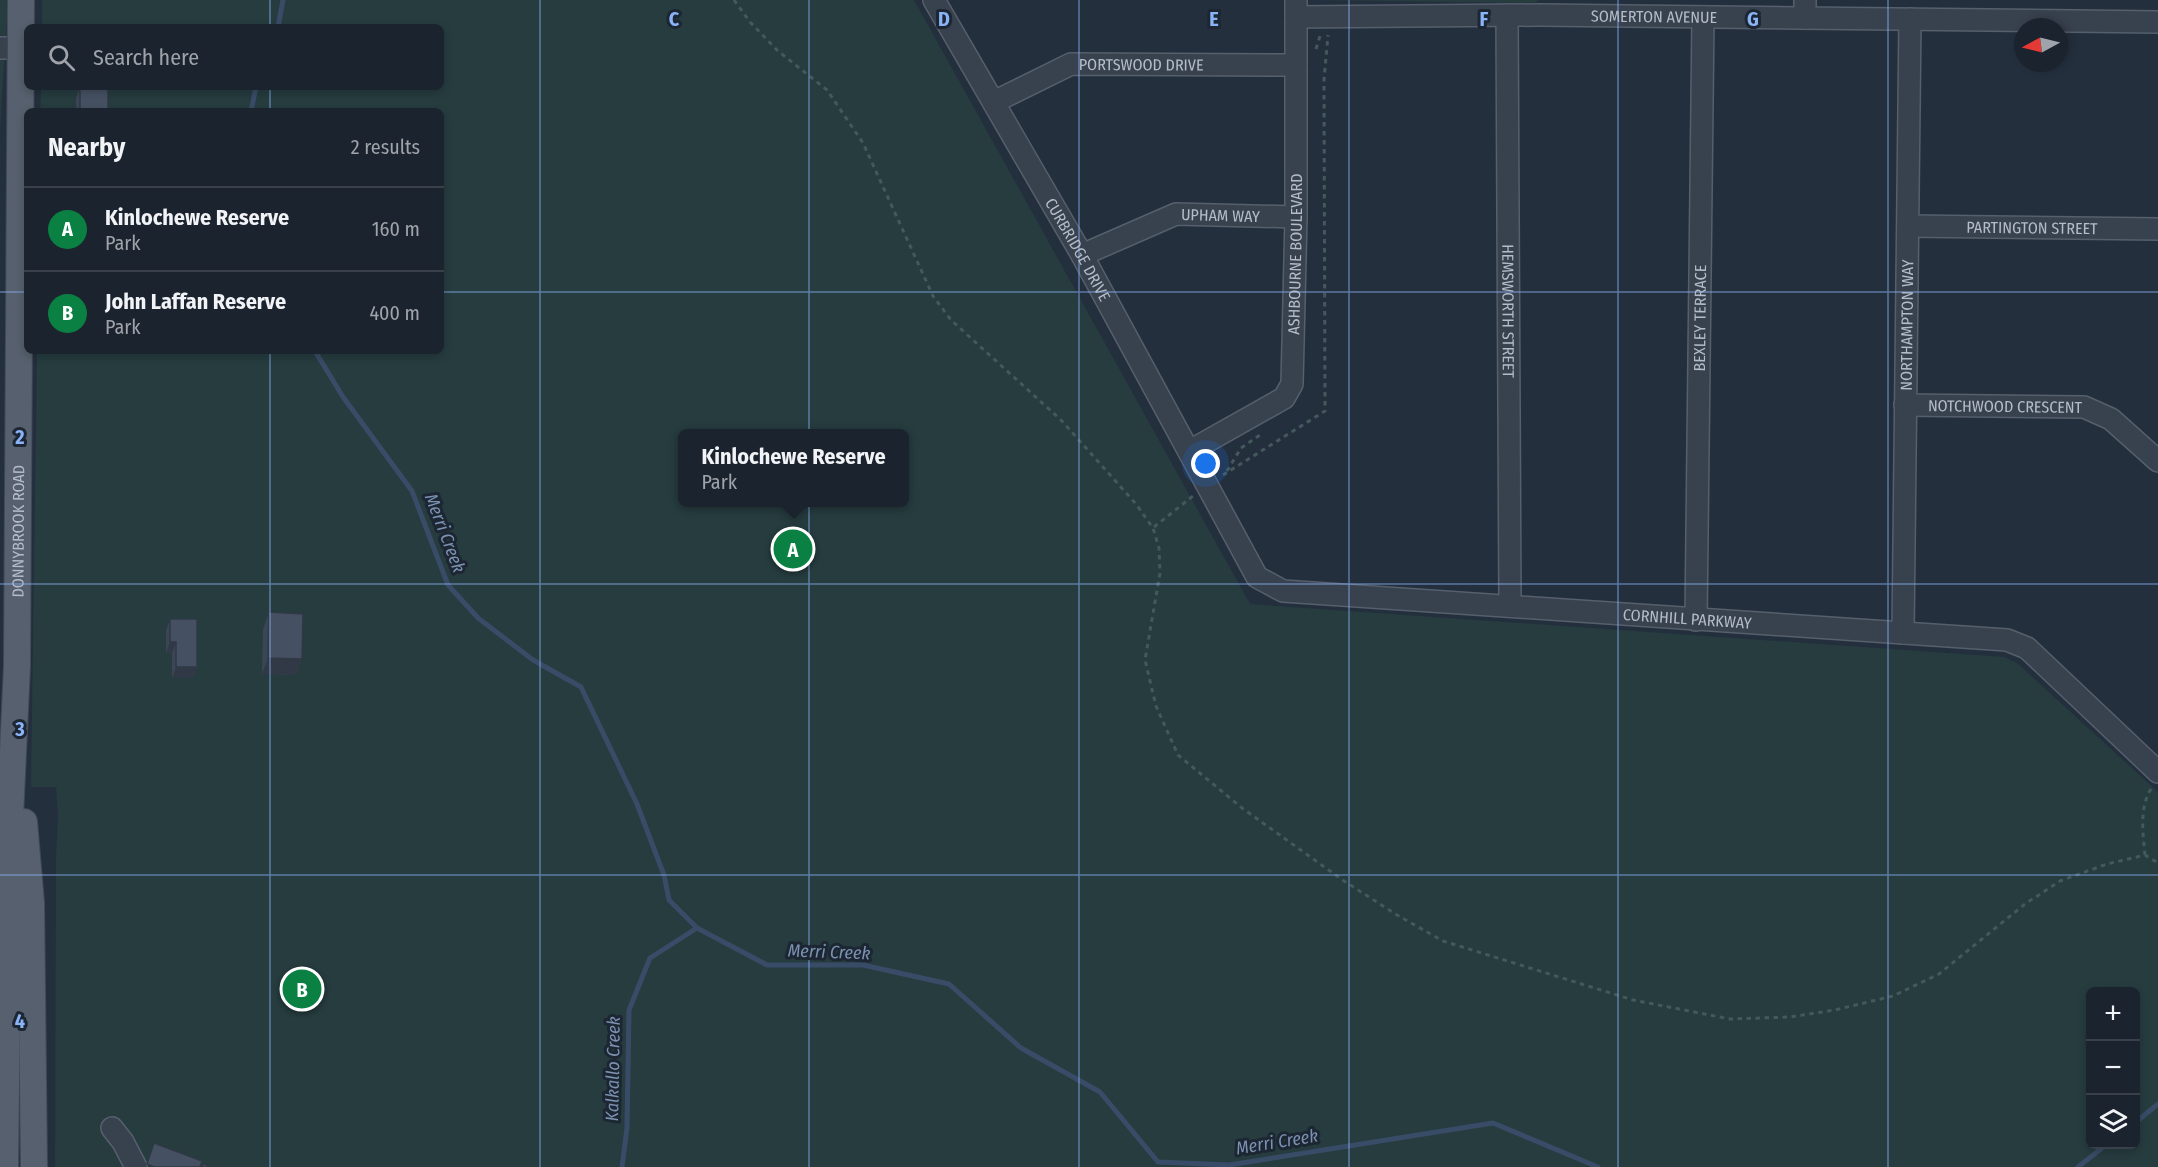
<!DOCTYPE html>
<meta charset="utf-8">
<style>
body{margin:0;font-family:"Fira Sans Condensed",sans-serif;background:#242b36;color:#f1f3f6}
.controls{position:absolute;right:18px;bottom:18px;display:grid;overflow:hidden;border-radius:9px;box-shadow:0 3px 9px #0003}
.controls button{width:54px;height:54px;display:grid;place-items:center;padding:0;border:0;border-bottom:2px solid #39404a;background:#1b232e;color:#f1f3f6;font:30px sans-serif}
.compass{position:absolute;left:2014px;top:18px;width:54px;height:54px;border-radius:50%;background:#1b232e;box-shadow:0 3px 9px #0003;rotate:263deg}
.you{position:absolute;left:1206px;top:464px;width:21px;height:21px;margin:-15px;border:4px solid #fff;border-radius:50%;background:#1a73e8;box-shadow:0 0 0 9px #1a73e833}
.badge{display:grid;place-items:center;width:39px;height:39px;border-radius:50%;background:#0b8043;color:#fff;font-size:20px;font-weight:700}
.pin{position:absolute;translate:-50% -50%;border:3px solid #fff;box-shadow:0 2px 6px #0006}
.popup{position:absolute;left:678px;top:429px;width:231px;height:78px;box-sizing:border-box;display:grid;place-content:center;border-radius:9px;background:#1b232e;filter:drop-shadow(0 2px 4px #0005);font-size:20px;white-space:nowrap;color:#a0a4aa}
.popup b{font-size:22px;color:#f1f3f6}
.popup::after{content:'';position:absolute;left:50%;top:100%;margin-left:-12px;border:12px solid transparent;border-top-color:#1b232e}
.list{margin:0;padding:0;list-style:none}
h2{display:flex;justify-content:space-between;align-items:center;height:78px;margin:0;padding:0 24px;font-size:26px}
h2 small{font-size:20px;font-weight:400;color:#a0a4aa}
.list li{display:grid;grid-template-columns:39px 1fr auto;gap:18px;align-items:center;box-sizing:border-box;height:84px;padding:0 24px;border-top:2px solid #39404a}
.list b{display:block;font-size:22px;white-space:nowrap}
.list p{margin:0;font-size:20px;white-space:nowrap;color:#a0a4aa}
.list em{font-size:20px;font-style:normal;color:#a0a4aa}
.icon{flex:none;width:33px;height:33px;fill:none;stroke:currentColor;stroke-width:2;stroke-linecap:round;stroke-linejoin:round}
.map{position:relative;flex:none;width:2158px;height:1167px;overflow:hidden}
.search{position:absolute;background:#1b232e;box-shadow:0 3px 9px #0003;left:24px;top:24px;width:420px;height:66px;display:flex;align-items:center;gap:15px;box-sizing:border-box;padding:0 21px;border-radius:9px;color:#a0a4aa;font-size:22px}
.panel{position:absolute;background:#1b232e;box-shadow:0 3px 9px #0003;left:24px;top:108px;width:420px;height:246px;border-radius:9px}
.map>svg:first-child{display:block}
.green{fill:#263c3f;fill-rule:evenodd}
.lines{fill:none;stroke-linecap:round;stroke-linejoin:round}
.stream{stroke:#394c67;stroke-width:5}
.minor-casing{stroke:#565f6c;stroke-width:24}
.major-casing{stroke:#414a57;stroke-width:28}
.path{stroke:#44595c;stroke-width:3;stroke-dasharray:4.5 4.5;stroke-linecap:butt}
.minor{stroke:#38414e;stroke-width:21}
.major{stroke:#56606e;stroke-width:26}
.wall{fill:#3b4654}
.shaded-wall{fill:#303945}
.building{fill:#455162;stroke:#303945;stroke-width:1.5}
.grid{fill:none;stroke:#8ab4f8;stroke-width:1.5;stroke-opacity:0.55}
.labels{text-anchor:middle;dominant-baseline:central;stroke-width:6;stroke-linejoin:round;paint-order:stroke}
.street-label{font-size:16px;fill:#b4bcc9;stroke:#1d2633}
.water-label{font-size:18px;font-style:italic;fill:#7c92b1;stroke:#1d2633}
.grid-label{font-size:20px;text-anchor:middle;font-weight:bold;fill:#8ab4f8;stroke:#1d2633;stroke-width:6;stroke-linejoin:round;paint-order:stroke}
</style>
<div class="map">
<svg width="2158" height="1167" viewBox="0 0 2158 1167">
<rect width="100%" height="100%" fill="#242f3e"/>
<path class="green" d="M0 0H8L0 129Z
M42 0H914L1250 604 2004 657 2017 663 2158 792V1167H55L56 862 58 815 56 787H31L37 351H441V111H40L41 87H441V27H42ZM682 434H904V502H682ZM2090 992H2136V1144H2090Z
M1314 0H1538L1535 3Z"/>
<g class="lines">
<path class="stream" d="M278 27 283 0
M251 111 256 87
M315 351 343 397 412 491 448 585 478 618 533 660 581 687 637 804 664 875 669 900 697 928 767 965H863L949 984 1021 1048 1100 1092 1158 1162 1229 1165 1493 1123 1598 1167
M2136 1122 2158 1104
M622 1167 627 1128 629 1010 650 958 697 928
M2078 1167 2107 1144"/>
<defs>
<g id="minor">
<path id="s1" d="M934 0 1082 255 1257 577 1283 591 2007 640 2027 648 2158 772"/>
<path id="s2" d="M1507 15 1510 606"/>
<path id="s3" d="M1296 17 1540 15 2158 22"/>
<path d="M1805 18V0"/>
<path d="M0 48H21"/>
<path id="s4" d="M994 102 1071 64 1296 65"/>
<path id="s5" d="M1908 226 2158 229"/>
<path id="s6" d="M1082 255 1176 214 1296 217"/>
<path id="s7" d="M1905 405 2084 407 2111 419 2158 461"/>
<path id="s8" d="M1190 451 1284 398 1292 384 1296 217V0"/>
<path id="s9" d="M1696 620 1703 17"/>
<path id="s10" d="M1903 633 1910 19"/>
<path d="M112 1128 123 1142 136 1167"/>
</g>
<g id="major">
<path d="M24 822 31 903 34 1167"/>
<path id="s11" d="M5 1167 9 838 17 666 21 0"/>
</g>
</defs>
<use href="#minor" class="minor-casing"/>
<use href="#major" class="major-casing"/>
<path class="path" d="M734 0 750 22 778 51 827 90 863 143 933 296 951 320 1061 420 1136 504 1153 528 1159 548 1160 573 1145 660 1156 706 1178 755 1242 808 1344 881 1397 915 1443 941 1633 1000 1730 1019 1790 1017 1835 1010 1893 996 1939 974 2025 904 2060 881 2107 864 2145 855 2158 863
M1316 49 1320 36
M1227 471 1241 448 1260 435
M1223 475 1325 411 1324 80 1328 35
M1154 527 1193 496
M2145 855C2143 834 2139 808 2151 789"/>
<use href="#minor" class="minor"/>
<use href="#major" class="major"/>
</g>
<path class="wall" d="M80 87 108 111H76V98Z
M269 612 302 659 296 675 262 674 263 629Z
M170 619 197 667 193 678H172V653H166V630Z"/>
<path class="shaded-wall" d="M170 642H176L172 653H166Z
M268 658 302 659 296 675 262 674Z
M176 667H197L193 678H172Z"/>
<path class="building" d="M80 87 108 88V111H80Z
M269 612 303 614 302 659 268 658Z
M170 619H197V667H176V642H170Z
M154 1143 202 1161 200 1167H154L147 1164Z
M203 1164 212 1167H202Z"/>
<path class="grid" d="M270 0V27M540 0V1167M809 0V1167M1079 0V1167M1349 0V1167M1618 0V1167M1888 0V1167M270 87V111M0 292H27M441 292H2158M270 351V1167M0 584H2158M0 875H2158"/>
<g class="labels">
<g class="street-label">
<text stroke="none"><textPath href="#s3" startOffset="358">SOMERTON AVENUE</textPath></text>
<text stroke="none"><textPath href="#s4" startOffset="156">PORTSWOOD DRIVE</textPath></text>
<text stroke="none"><textPath href="#s6" startOffset="147">UPHAM WAY</textPath></text>
<text stroke="none"><textPath href="#s5" startOffset="124">PARTINGTON STREET</textPath></text>
<text stroke="none"><textPath href="#s1" startOffset="288">CURBRIDGE DRIVE</textPath></text>
<text stroke="none"><textPath href="#s8" startOffset="254">ASHBOURNE BOULEVARD</textPath></text>
<text stroke="none"><textPath href="#s2" startOffset="296">HEMSWORTH STREET</textPath></text>
<text stroke="none"><textPath href="#s9" startOffset="302">BEXLEY TERRACE</textPath></text>
<text stroke="none"><textPath href="#s10" startOffset="308">NORTHAMPTON WAY</textPath></text>
<text stroke="none"><textPath href="#s7" startOffset="100">NOTCHWOOD CRESCENT</textPath></text>
<text stroke="none"><textPath href="#s11" startOffset="636">DONNYBROOK ROAD</textPath></text>
<text stroke="none"><textPath href="#s1" startOffset="1096">CORNHILL PARKWAY</textPath></text>
</g>
<g class="water-label">
<text transform="translate(445 533) rotate(69)">Merri Creek</text>
<text transform="translate(829 952) rotate(2)">Merri Creek</text>
<text transform="translate(613 1069) rotate(-89)">Kalkallo Creek</text>
<text transform="translate(1277 1142) rotate(-9)">Merri Creek</text>
</g>
</g>
<g class="grid-label">
<text x="674" y="26">C</text>
<text x="944" y="26">D</text>
<text x="1214" y="26">E</text>
<text x="1484" y="26">F</text>
<text x="1753" y="26">G</text>
<text x="20" y="444">2</text>
<text x="20" y="736">3</text>
<text x="20" y="1028">4</text>
</g>
</svg>
<div class="controls">
<button>+</button>
<button>−</button>
<button><svg class="icon" aria-label="layers" viewBox="0 0 24 24"><path d="M12 4l9 5-9 5-9-5zM3 14l9 5 9-5"/></svg></button>
</div>
<svg class="compass" viewBox="-18 -18 36 36"><path d="M0-13l5 13h-10z" fill="#e53935"/><path d="M0 13l5-13h-10z" fill="#a0a4aa"/></svg>
<div class="you"></div>
<div class="pin badge" style="left:793px;top:549px">A</div>
<div class="popup"><b>Kinlochewe Reserve</b>Park</div>
<div class="pin badge" style="left:302px;top:989px">B</div>
<div class="search"><svg class="icon" aria-label="search" viewBox="0 0 24 24"><circle cx="10" cy="10" r="6"/><path d="M15 15l6 6"/></svg>Search here</div>
<section class="panel">
<h2>Nearby<small>2 results</small></h2>
<ul class="list">
<li><span class="badge">A</span><div><b>Kinlochewe Reserve</b><p>Park</p></div><em>160 m</em></li>
<li><span class="badge">B</span><div><b>John Laffan Reserve</b><p>Park</p></div><em>400 m</em></li>
</ul>
</section>
</div>
